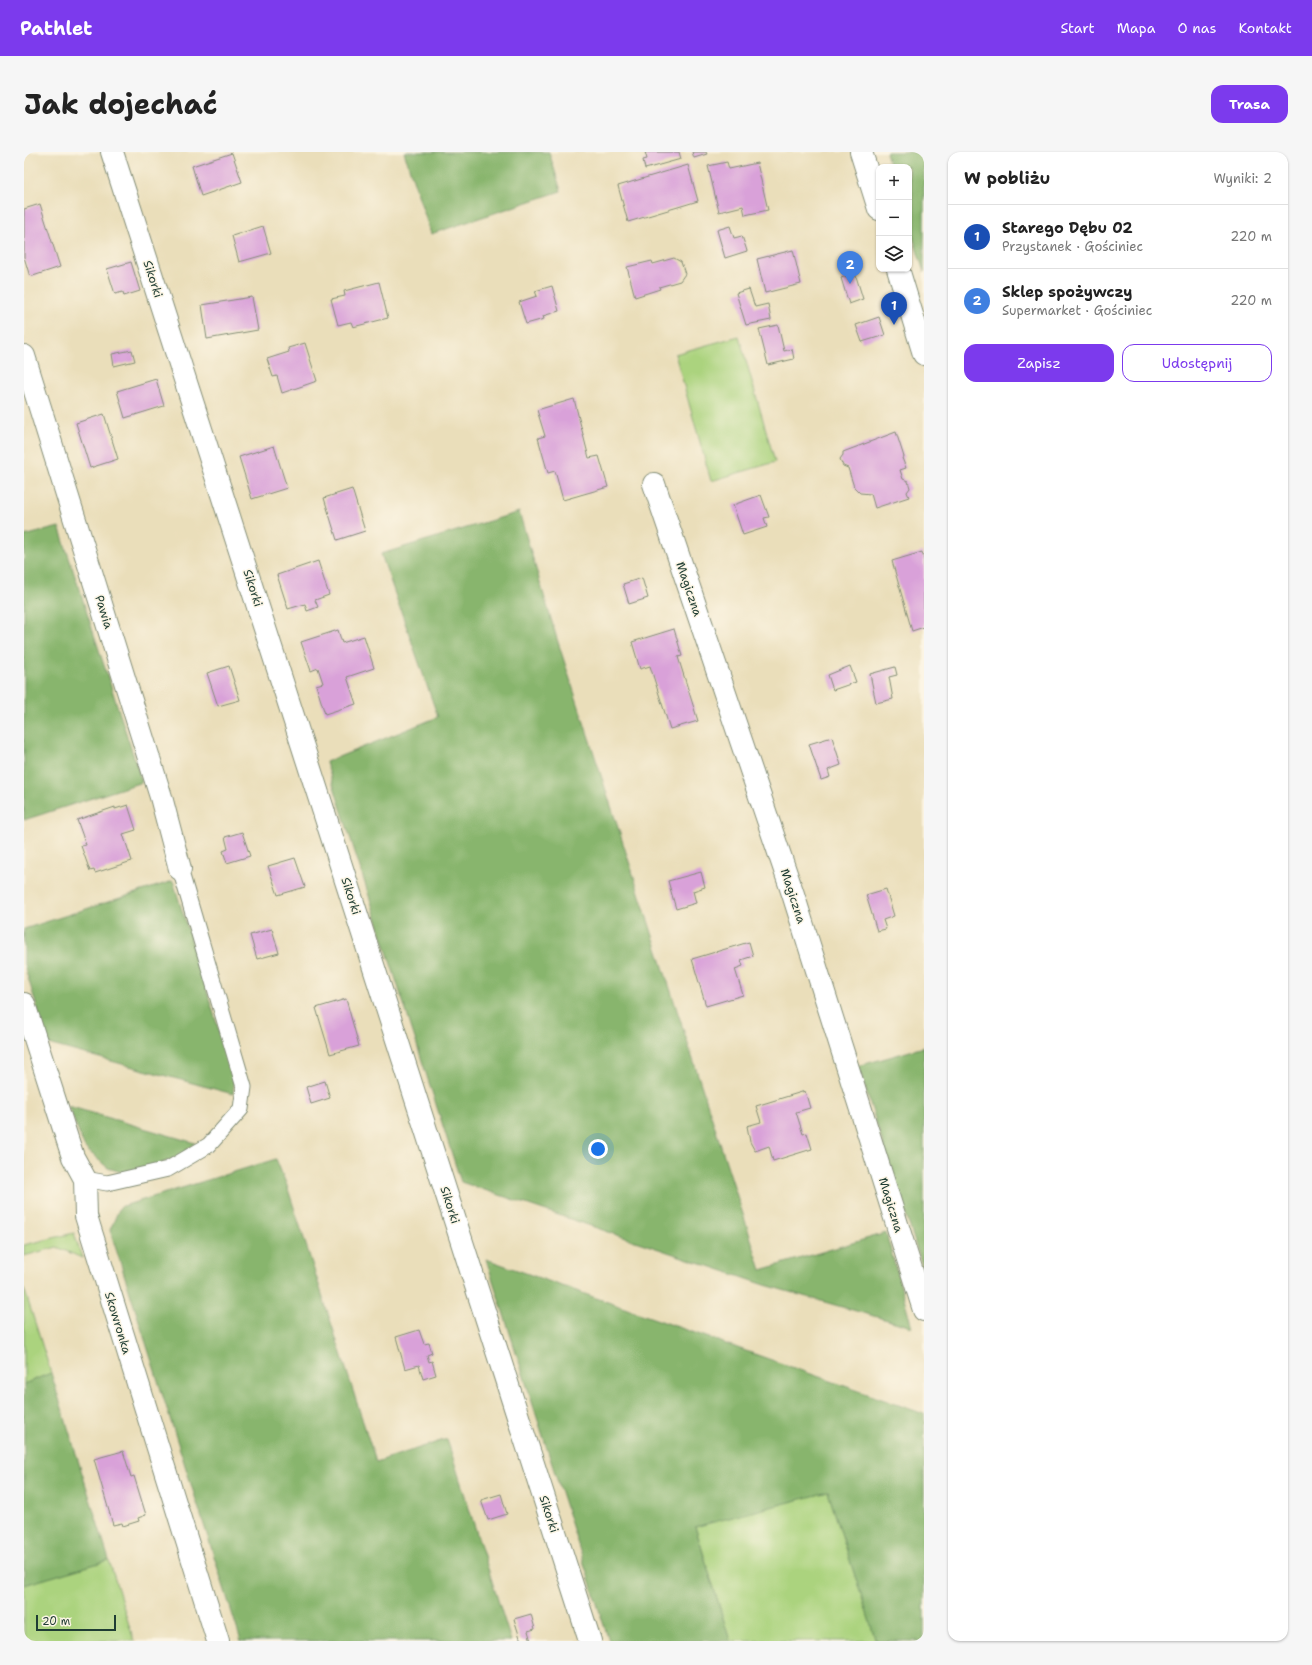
<!DOCTYPE html>
<html lang="pl">
<meta charset="utf-8">
<style>
body{margin:0;font-family:"Shantell Sans",sans-serif;background:#f6f6f6;color:#222}
.controls{position:absolute;right:12px;top:12px;display:grid;overflow:hidden;border-radius:8px;box-shadow:0 1px 3px #0004}
.controls button{width:36px;height:36px;display:grid;place-items:center;padding:0;border:0;border-bottom:1px solid #e0e0e0;background:#fff;color:#222;font:20px sans-serif}
.scale{position:absolute;left:12px;bottom:10px;width:80px;box-sizing:border-box;padding-left:4px;border:2px solid #1f3d34;border-top:0;font-size:11px;line-height:14px;white-space:nowrap;color:#1f3d34;-webkit-text-stroke:3px #fcf5e5;paint-order:stroke}
.you{position:absolute;left:574px;top:997px;width:14px;height:14px;margin:-10px;border:3px solid #fff;border-radius:50%;background:#1a73e8;box-shadow:0 0 0 6px #1a73e833}
.badge{display:grid;place-items:center;width:26px;height:26px;border-radius:50%;background:#7c3aed;color:#fff;font-size:13px;font-weight:700}
.pin{position:absolute;translate:-50% -33px;filter:drop-shadow(0 1px 2px #0008)}
.pin::after{content:'';position:absolute;top:21px;width:14px;height:12px;background:inherit;clip-path:polygon(0 0,100% 0,50% 100%)}
.list{margin:0;padding:0;list-style:none}
h2{display:flex;justify-content:space-between;align-items:center;height:52px;margin:0;padding:0 16px;font-size:17px}
h2 small{font-size:13px;font-weight:400;color:#767676}
.list li{display:grid;grid-template-columns:26px 1fr auto;gap:12px;align-items:center;box-sizing:border-box;height:64px;padding:0 16px;border-top:1px solid #e0e0e0}
.list b{display:block;font-size:15px;white-space:nowrap}
.list p{margin:0;font-size:13px;white-space:nowrap;color:#767676}
.list em{font-size:13px;font-style:normal;color:#767676}
.actions{display:flex;gap:8px;padding:12px 16px}
.actions a{flex:1;padding:9px 0;border:1px solid #7c3aed;border-radius:12px;text-align:center;font-size:14px;color:#7c3aed}
.actions .main{background:#7c3aed;color:#fff}
.icon{flex:none;width:22px;height:22px;fill:none;stroke:currentColor;stroke-width:2;stroke-linecap:round;stroke-linejoin:round}
.map{position:relative;flex:none;width:900px;height:1489px;overflow:hidden;border-radius:12px}
header{display:flex;align-items:center;gap:24px;box-sizing:border-box;height:56px;padding:0 20px;background:#7c3aed;color:#fff}
header strong{font-size:19px}
nav{display:flex;gap:22px;margin-inline-start:auto;font-size:14px}
.intro{display:flex;align-items:center;justify-content:space-between;box-sizing:border-box;height:96px;padding:0 24px}
h1{margin:0;font-size:28px}
.button{padding:10px 18px;border-radius:12px;background:#7c3aed;color:#fff;font-size:14px;font-weight:700}
main{display:flex;gap:24px;padding:0 24px}
aside{flex:1;background:#fff;border-radius:12px;box-shadow:0 1px 3px #0004}
.map>svg:first-child{display:block}
.green{fill:#abd37e;stroke:#658859}
.forest{fill:#88b56d;stroke:#547950}
.building{fill:#d9a1d9}
.lines{fill:none;stroke-linecap:round;stroke-linejoin:round}
.lane-casing{stroke:#848e77;stroke-width:17}
.street-casing{stroke:#848e77;stroke-width:24}
.lane{stroke:#fff;stroke-width:15}
.street{stroke:#fff;stroke-width:22}
.labels{text-anchor:middle;dominant-baseline:central;stroke-width:3;stroke-linejoin:round;paint-order:stroke}
.street-label{font-size:12px;fill:#1f3d34;stroke:#fcf5e5}
</style>
<header>
<strong>Pathlet</strong>
<nav><a>Start</a><a>Mapa</a><a>O nas</a><a>Kontakt</a></nav>
</header>
<div class="intro"><h1>Jak dojechać</h1><a class="button">Trasa</a></div>
<main>
<div class="map">
<svg width="900" height="1489" viewBox="0 0 900 1489">
<rect width="100%" height="100%" fill="#fcf5e5"/>
<filter id="ink" filterUnits="userSpaceOnUse"><feTurbulence type="fractalNoise" baseFrequency=".025" numOctaves="2"/><feDisplacementMap in="SourceGraphic" scale="8" xChannelSelector="R" yChannelSelector="G"/><feConvolveMatrix kernelMatrix="1 2 1 2 8 2 1 2 1" color-interpolation-filters="sRGB"/></filter>
<filter id="wash" filterUnits="userSpaceOnUse"><feTurbulence type="fractalNoise" baseFrequency=".012" numOctaves="4" result="noise"/><feDisplacementMap in="SourceGraphic" scale="16" xChannelSelector="R" yChannelSelector="G"/><feGaussianBlur stdDeviation="0.9" result="paint"/><feColorMatrix in="noise" values="0 0 0 0 0 0 0 0 0 0 0 0 0 0 0 0 0 1.4 0 .05"/><feComposite in="paint" operator="in"/></filter>
<g filter="url(#wash)">
<rect width="100%" height="100%" fill="#eadeba"/>
<path class="green" d="M715 184 751 310 687 329 651 202Z
M50 1081 58 1106 33 1095 0 1104V1093Z
M0 1136 27 1221 0 1232Z
M804 1340 852 1489H706L671 1374Z
M85 1408 110 1489H0V1433Z"/>
<path class="forest" d="M380 0H525L537 39 407 82Z
M862 0H900V120L885 73V15H866Z
M495 360 533 487 737 1118 862 1081 888 1175 741 1133 437 1030 302 610 414 565 357 402Z
M35 375 118 630 0 668V384Z
M149 729 209 924 210 932 209 942 24 892 0 812V777Z
M900 895V1119L834 914Z
M44 954 171 991 156 1004 134 1013 104 1022 84 1016 61 996Z
M252 1007 263 1034 352 1310 423 1287 487 1489H217L86 1078 96 1055Z
M462 1107 900 1262V1489H852L804 1340 671 1375 706 1489H585Z
M27 1221 85 1408 0 1433V1232Z"/>
<g id="blocks">
<path class="building" d="M621 0H655L657 7 621 17 619 8 623 7Z
M668 0H682L683 2 670 6Z
M208 1 218 30 177 44 168 14Z
M703 10 705 17 733 11 744 58 721 63 719 54 695 60 684 14Z
M664 13 674 49 604 70 594 34Z
M16 52 36 115 6 125 0 105V57Z
M239 74 247 101 215 110 208 84Z
M706 74 710 86 718 84 723 99 701 106 693 78Z
M769 98 777 132 741 141 733 107Z
M650 106 657 110 661 122 656 129 635 135 636 137 611 145 603 115 628 109 629 112Z
M107 110 116 139 100 144 99 140 91 142 83 117Z
M831 121 839 147 825 152 817 126Z
M355 130 364 166 329 175 327 170 314 173 307 147 321 144 320 139Z
M528 134 535 159 519 164 520 167 502 172 495 150 513 144 511 139Z
M725 137 731 155 744 152 747 168 722 173 712 141Z
M228 145 234 178 183 187 178 153Z
M855 165 861 183 838 190 832 173Z
M754 173 760 199 768 197 770 207 744 213 735 177Z
M281 191 293 229 258 241 253 224 249 225 243 207 265 200 264 196Z
M108 198 111 209 90 214 88 202Z
M132 227 140 254 101 266 93 239Z
M550 247 565 306 575 304 584 335 539 348 531 319 524 321 514 286 521 284 513 258Z
M80 262 94 307 66 316 52 271Z
M872 280 880 305 878 306 882 316 876 318 879 327 884 329 886 336 883 340 885 345 851 356 847 342 836 341 830 335 824 316 819 314 816 307 819 303V300Z
M250 294 263 336 228 347 215 305Z
M328 337 341 379 313 388 300 346Z
M737 343 745 365 740 366 743 375 719 383 709 353Z
M898 400 900 407V475L888 479 868 409Z
M294 409 305 443 291 448 294 455 283 459 281 452 264 457 253 423Z
M618 426 624 446 605 452 599 432Z
M650 477 658 504 654 505 674 569 646 577 626 514 616 517 608 490Z
M314 478 318 491 340 484 350 516 323 525 332 552 301 562 292 533 299 531 294 516 287 519 277 490Z
M205 514 216 548 194 554 183 521Z
M826 514 832 530 809 538 804 523Z
M871 515 873 523 865 525 869 547 852 551 846 522Z
M808 585 817 613 804 618 806 625 797 628 785 592Z
M104 653 112 678 99 682 108 709 71 721 70 718 66 719 57 694 62 693 53 668 91 655V657Z
M218 680 226 704 203 711 199 699 204 697 201 685Z
M271 706 281 735 254 743 244 714Z
M677 720 681 735 669 739 672 751 652 757 644 729Z
M862 737 870 764 859 768 862 777 853 779 842 743Z
M248 777 255 801 233 807 226 783Z
M725 790 729 804 717 808 719 814 711 817 719 843 682 854 668 807Z
M322 847 335 894 306 902 292 856Z
M301 929 306 946 287 952 282 935Z
M781 939 786 956 772 960 779 982 783 981 788 997 749 1009 745 994 731 999 726 990 723 974 737 970 732 954Z
M395 1178 400 1192 405 1191 408 1201 403 1203 405 1210 408 1209 412 1223 399 1227 395 1213 381 1217 372 1185Z
M99 1299 107 1325 110 1324 122 1363 114 1366 115 1369 99 1374 98 1371 89 1373 70 1307Z
M477 1342 483 1362 464 1368 457 1348Z
M507 1462 511 1477 504 1479 507 1489H497L490 1467Z"/>
</g>
</g>
<g filter="url(#ink)">
<use href="#blocks" fill-opacity="0" stroke="#848e77" stroke-width="1"/>
<g class="lines">
<defs>
<path id="lane" d="M61 1027 83 1031 144 1017 185 993 217 957 220 935 156 717"/>
<path id="street" d="M88 0 566 1489
M837 0 855 57
M874 117 900 202
M0 204 137 645 156 717
M630 332 769 742 900 1158
M0 852 49 1005 61 1027 62 1064 194 1489"/>
</defs>
<use href="#lane" class="lane-casing"/>
<use href="#street" class="street-casing"/>
<use href="#lane" class="lane"/>
<use href="#street" class="street"/>
</g>
</g>
<g class="labels">
<g class="street-label">
<text transform="translate(129 127) rotate(72)">Sikorki</text>
<text transform="translate(229 436) rotate(72)">Sikorki</text>
<text transform="translate(665 437) rotate(71)">Magiczna</text>
<text transform="translate(80 460) rotate(73)">Pawia</text>
<text transform="translate(327 744) rotate(72)">Sikorki</text>
<text transform="translate(769 744) rotate(72)">Magiczna</text>
<text transform="translate(426 1053) rotate(72)">Sikorki</text>
<text transform="translate(867 1053) rotate(73)">Magiczna</text>
<text transform="translate(94 1171) rotate(73)">Skowronka</text>
<text transform="translate(525 1362) rotate(72)">Sikorki</text>
</g>
</g>
</svg>
<div class="controls">
<button>+</button>
<button>−</button>
<button><svg class="icon" aria-label="layers" viewBox="0 0 24 24"><path d="M12 4l9 5-9 5-9-5zM3 14l9 5 9-5"/></svg></button>
</div>
<div class="scale">20 m</div>
<div class="you"></div>
<div class="pin badge" style="left:870px;top:173px;background:#1a4fb4">1</div>
<div class="pin badge" style="left:826px;top:132px;background:#3f7fe0">2</div>
</div>
<aside>
<h2>W pobliżu<small>Wyniki: 2</small></h2>
<ul class="list">
<li><span class="badge" style="background:#1a4fb4">1</span><div><b>Starego Dębu 02</b><p>Przystanek · Gościniec</p></div><em>220 m</em></li>
<li><span class="badge" style="background:#3f7fe0">2</span><div><b>Sklep spożywczy</b><p>Supermarket · Gościniec</p></div><em>220 m</em></li>
</ul>
<div class="actions"><a class="main">Zapisz</a><a>Udostępnij</a></div>
</aside>
</main>
